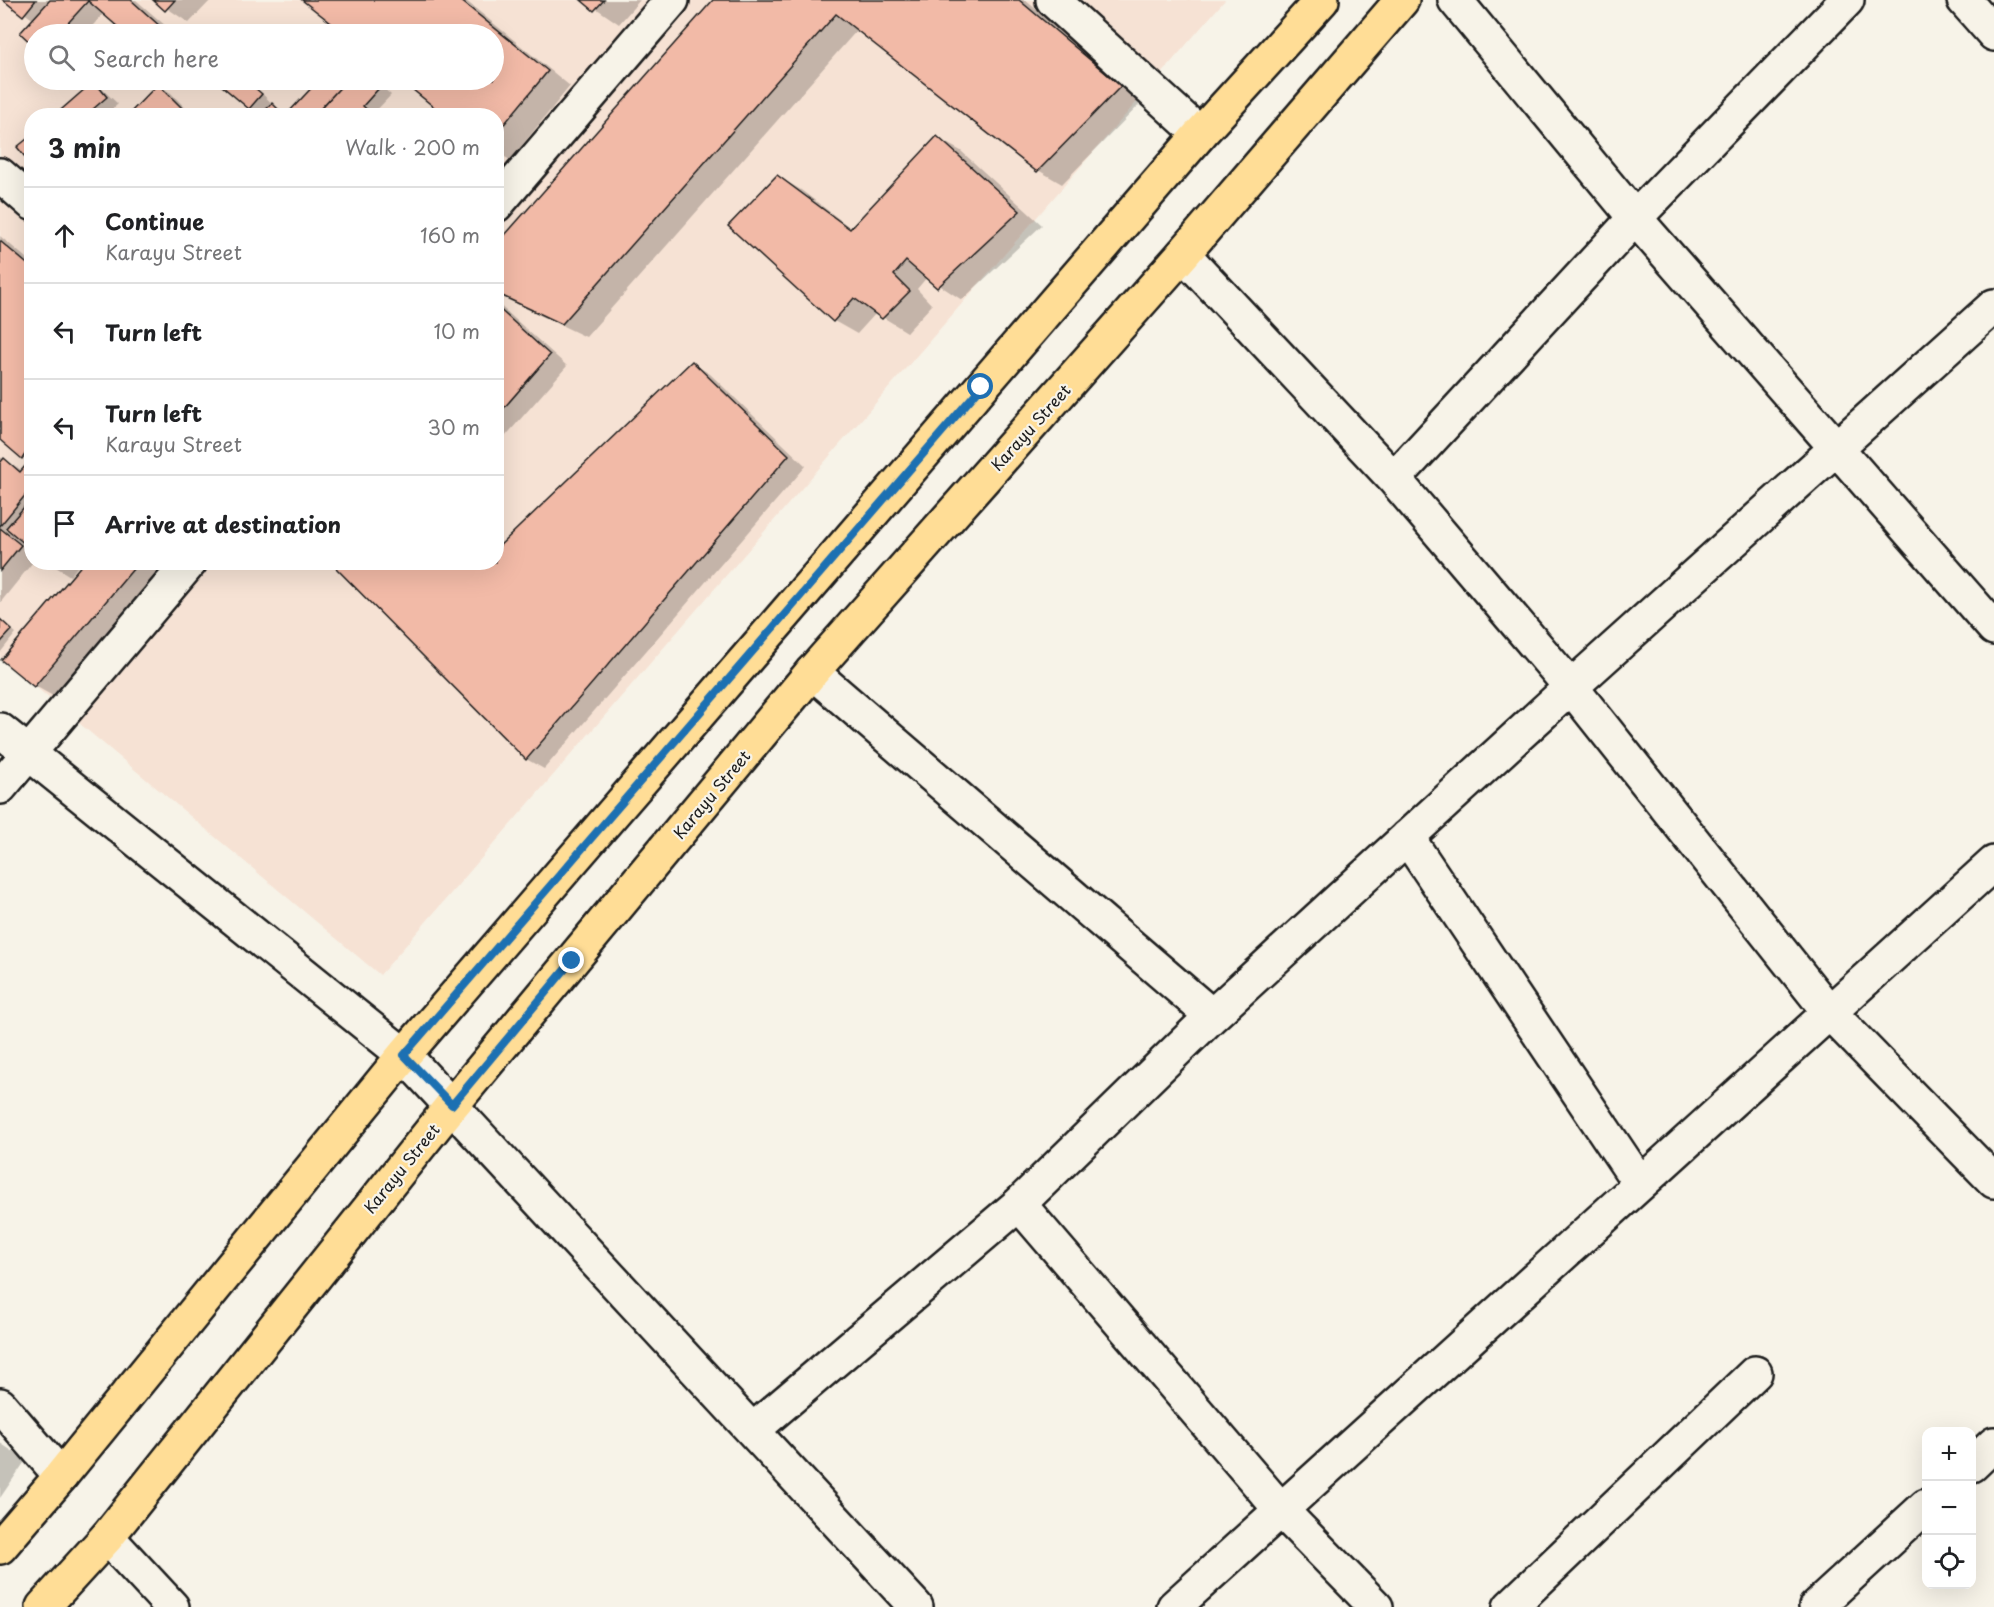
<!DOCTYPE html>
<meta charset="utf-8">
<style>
body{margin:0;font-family:"Playpen Sans",sans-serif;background:#f2f2f2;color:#202124}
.controls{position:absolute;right:18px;bottom:18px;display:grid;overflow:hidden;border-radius:12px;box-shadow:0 6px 24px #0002}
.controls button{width:54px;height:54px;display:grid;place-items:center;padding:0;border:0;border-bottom:2px solid #e0e0e0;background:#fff;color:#202124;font:30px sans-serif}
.stop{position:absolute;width:18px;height:18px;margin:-14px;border:4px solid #1f6fb2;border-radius:50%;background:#fff}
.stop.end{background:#1f6fb2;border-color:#fff;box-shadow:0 2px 6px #0008}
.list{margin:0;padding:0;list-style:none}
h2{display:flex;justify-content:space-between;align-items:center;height:78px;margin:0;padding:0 24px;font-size:26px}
h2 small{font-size:20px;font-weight:400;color:#757577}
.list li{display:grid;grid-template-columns:39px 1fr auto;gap:18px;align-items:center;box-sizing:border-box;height:96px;padding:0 24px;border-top:2px solid #e0e0e0}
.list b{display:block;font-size:22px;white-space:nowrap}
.list p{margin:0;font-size:20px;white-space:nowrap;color:#757577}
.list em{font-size:20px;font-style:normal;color:#757577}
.icon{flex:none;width:33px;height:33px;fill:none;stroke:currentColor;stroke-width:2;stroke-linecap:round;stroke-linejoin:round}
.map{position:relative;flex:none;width:1994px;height:1607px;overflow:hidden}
.search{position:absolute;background:#fff;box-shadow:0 6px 24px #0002;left:24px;top:24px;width:480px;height:66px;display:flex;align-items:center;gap:15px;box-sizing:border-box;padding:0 21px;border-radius:33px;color:#757577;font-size:22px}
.panel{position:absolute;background:#fff;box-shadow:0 6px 24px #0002;left:24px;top:108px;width:480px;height:462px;border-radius:24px}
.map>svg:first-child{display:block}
.built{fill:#f6e2d4;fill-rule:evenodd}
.shadow{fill:#0003}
.building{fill:#f2baa7;stroke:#1c1c1c;stroke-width:1.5}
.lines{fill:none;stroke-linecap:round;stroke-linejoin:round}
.minor-casing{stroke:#1c1c1c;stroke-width:38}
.major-casing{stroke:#1c1c1c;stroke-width:38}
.minor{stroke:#f7f3e8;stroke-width:33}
.major{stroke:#ffdd96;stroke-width:33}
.route{stroke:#1f6fb2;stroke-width:8}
.labels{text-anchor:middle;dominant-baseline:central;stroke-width:4.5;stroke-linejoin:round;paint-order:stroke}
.street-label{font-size:16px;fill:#1c1c1c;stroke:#f7f3e8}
</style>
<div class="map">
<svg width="1994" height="1607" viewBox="0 0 1994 1607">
<rect width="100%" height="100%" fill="#f7f3e8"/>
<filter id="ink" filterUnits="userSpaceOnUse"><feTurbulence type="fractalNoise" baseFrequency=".0167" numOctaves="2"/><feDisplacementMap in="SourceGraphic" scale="12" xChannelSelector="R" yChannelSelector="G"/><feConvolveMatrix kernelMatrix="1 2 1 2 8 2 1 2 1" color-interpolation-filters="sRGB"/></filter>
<g filter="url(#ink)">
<path class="built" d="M0 0H1225L380 975 0 657ZM34 34H494V80H34ZM32 116H496V562H32Z"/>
<path class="shadow" d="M6 0H136L175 34H128L104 13 85 34H34V44L23 33 34 20Z
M155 0H211L189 23Z
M305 0H465L570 86 510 160 496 152V116H448L403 80H494V34H348Z
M584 0H640L619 24Z
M715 0H1025L1144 100 1062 184 1038 170 858 29 586 337 496 294V248Z
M75 80H107L100 87 118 104 105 116H56L88 88Z
M217 80H248L285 116 262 115 250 108Z
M321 80H375L391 95 374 113 377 116H292L289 114Z
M159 86 171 93 193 116H129Z
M937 138 961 151 1042 225 962 300 927 277 917 289 932 305 907 332 876 313 857 334 834 321 777 176 801 190 852 229Z
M0 236 32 263 33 562 0 603V457L23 471 30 462 0 438Z
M496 302 567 366 496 447Z
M692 363 710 374 806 466 544 769 526 759 496 562Z
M48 562H81L70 576Z
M86 562 165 563 53 696 35 686Z
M0 619 16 633 0 653Z
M0 1443 26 1460 0 1498Z"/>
<path class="building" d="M3 0H36L23 16Z
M50 0H131L162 28 156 34H126L88 1 58 34H34V46L20 33Z
M153 0H175L165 11Z
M302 0H460L548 71 496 134V116H445L401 80H494V34H345Z
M581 0H604L594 11Z
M713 0H1019L1121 86 1037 172 836 14 562 324 496 293V245Z
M215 80H246L262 94 249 109Z
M319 80H347L314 116H289L287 114Z
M347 80H372L380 87 363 106 374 116H328L321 108Z
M94 81 107 97 85 116H54Z
M158 84 190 116H127Z
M272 103 285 116H260Z
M32 135V162L30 163 17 147Z
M937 136 1020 211 937 288 906 261 894 275 910 291 882 319 854 298 833 322 728 226 777 175 850 229Z
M0 241 32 268V444L22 459 0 440Z
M496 306 550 355 496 417Z
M692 361 789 455 526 760 330 562H496V549Z
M4 458 20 472 32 458V487L0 526V463Z
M32 498V550L6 528Z
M0 528 21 545 0 571Z
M84 562H139L34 687 1 660Z
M0 619 12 630 0 643Z"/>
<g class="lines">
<defs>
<path id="minor" d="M1053 0 1200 134
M1455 0 1635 218 1994 628
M1964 0 1994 34
M0 175 32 203
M496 205 672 0
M1183 254 1394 479 1571 687 1829 1012 1994 1181
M1394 479 1635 218 1847 0
M812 672 1212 1016
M0 730 404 1055 916 1607
M0 787 190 562
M1407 837 1640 1184
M1019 1204 1281 1510 1376 1607
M0 1405 61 1476
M753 1430 1019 1204 1212 1016 1571 687 1994 306
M1972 1465 1994 1444
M107 1537 172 1607
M1174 1607 1994 863
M1510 1607 1755 1373
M1816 1607 1926 1506"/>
<path id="major" d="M0 1547 61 1476 404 1055 1200 134 1322 0
M43 1607 107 1537 452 1105 812 672 1183 254 1402 0"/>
</defs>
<use href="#minor" class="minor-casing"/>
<use href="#major" class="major-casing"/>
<use href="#minor" class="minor"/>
<use href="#major" class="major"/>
</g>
</g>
<g class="lines" filter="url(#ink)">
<path class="route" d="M572 961 452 1105 404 1055 981 387"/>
</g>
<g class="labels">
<g class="street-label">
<text transform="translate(1030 427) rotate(-48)">Karayu Street</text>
<text transform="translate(711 794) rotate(-50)">Karayu Street</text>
<text transform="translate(401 1168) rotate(-51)">Karayu Street</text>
</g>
</g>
</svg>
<div class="controls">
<button>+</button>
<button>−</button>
<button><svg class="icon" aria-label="locate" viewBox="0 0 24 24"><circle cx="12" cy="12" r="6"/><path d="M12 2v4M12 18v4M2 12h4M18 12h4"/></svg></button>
</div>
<div class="stop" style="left:981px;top:387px"></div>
<div class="stop end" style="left:572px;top:961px"></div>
<div class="search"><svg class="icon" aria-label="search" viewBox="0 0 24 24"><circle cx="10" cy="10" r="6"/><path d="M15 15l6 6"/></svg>Search here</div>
<section class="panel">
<h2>3 min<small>Walk · 200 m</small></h2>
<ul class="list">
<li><svg class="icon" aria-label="ahead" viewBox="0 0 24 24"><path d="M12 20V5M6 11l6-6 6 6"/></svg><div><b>Continue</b><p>Karayu Street</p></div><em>160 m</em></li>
<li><svg class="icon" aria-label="left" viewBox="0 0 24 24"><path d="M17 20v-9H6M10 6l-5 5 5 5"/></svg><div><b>Turn left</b></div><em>10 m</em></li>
<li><svg class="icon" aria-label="left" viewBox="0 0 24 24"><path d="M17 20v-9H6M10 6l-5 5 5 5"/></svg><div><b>Turn left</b><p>Karayu Street</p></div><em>30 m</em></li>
<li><svg class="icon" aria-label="arrive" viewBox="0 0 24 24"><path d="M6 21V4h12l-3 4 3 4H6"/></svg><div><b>Arrive at destination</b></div></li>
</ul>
</section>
</div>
